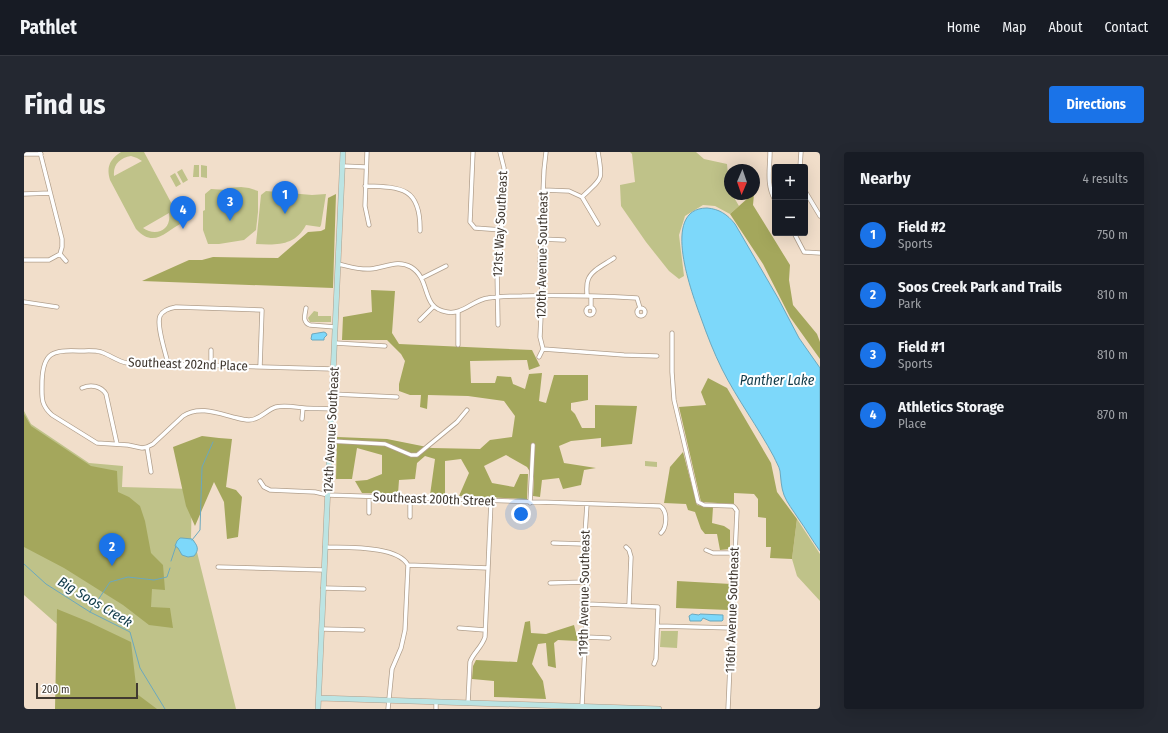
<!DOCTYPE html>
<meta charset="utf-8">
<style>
body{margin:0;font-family:"Fira Sans Condensed",sans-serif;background:#242831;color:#f1f3f6}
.controls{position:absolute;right:12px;top:12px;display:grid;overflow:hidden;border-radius:4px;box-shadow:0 4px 16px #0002}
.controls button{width:36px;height:36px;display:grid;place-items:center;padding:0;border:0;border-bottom:1px solid #363941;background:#171b24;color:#f1f3f6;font:20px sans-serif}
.compass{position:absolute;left:700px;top:12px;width:36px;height:36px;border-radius:50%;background:#171b24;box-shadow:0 4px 16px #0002;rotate:182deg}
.scale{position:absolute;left:12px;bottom:10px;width:102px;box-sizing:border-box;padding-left:4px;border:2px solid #413931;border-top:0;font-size:11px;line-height:14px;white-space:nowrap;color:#413931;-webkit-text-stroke:3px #fff;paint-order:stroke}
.you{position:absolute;left:497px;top:362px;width:14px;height:14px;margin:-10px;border:3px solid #fff;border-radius:50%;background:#1a73e8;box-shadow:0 0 0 6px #1a73e833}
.badge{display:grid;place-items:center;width:26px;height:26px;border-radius:50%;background:#1a73e8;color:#fff;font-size:13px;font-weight:700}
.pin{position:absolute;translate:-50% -33px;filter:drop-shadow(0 1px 2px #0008)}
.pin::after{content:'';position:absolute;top:21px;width:14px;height:12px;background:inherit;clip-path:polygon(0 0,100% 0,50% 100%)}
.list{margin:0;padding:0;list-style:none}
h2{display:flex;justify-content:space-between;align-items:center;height:52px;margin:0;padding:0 16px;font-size:17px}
h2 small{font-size:13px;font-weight:400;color:#9ea1a6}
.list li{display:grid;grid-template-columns:26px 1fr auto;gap:12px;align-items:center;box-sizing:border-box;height:60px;padding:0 16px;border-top:1px solid #363941}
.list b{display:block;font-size:15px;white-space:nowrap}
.list p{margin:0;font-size:13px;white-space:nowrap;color:#9ea1a6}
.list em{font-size:13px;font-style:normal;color:#9ea1a6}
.map{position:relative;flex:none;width:796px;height:557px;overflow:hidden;border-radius:4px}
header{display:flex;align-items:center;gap:24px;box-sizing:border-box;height:56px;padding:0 20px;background:#171b24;border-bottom:1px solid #363941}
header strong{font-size:19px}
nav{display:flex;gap:22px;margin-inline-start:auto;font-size:14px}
.intro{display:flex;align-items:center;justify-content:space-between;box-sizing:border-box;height:96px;padding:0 24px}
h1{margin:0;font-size:28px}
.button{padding:10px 18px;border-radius:4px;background:#1a73e8;color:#fff;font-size:14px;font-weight:700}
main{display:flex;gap:24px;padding:0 24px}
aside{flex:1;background:#171b24;border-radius:4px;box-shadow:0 4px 16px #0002}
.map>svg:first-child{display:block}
.green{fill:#bfc289;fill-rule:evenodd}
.forest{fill:#a4a75c}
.water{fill:#7dd8fa;stroke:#6ba8be}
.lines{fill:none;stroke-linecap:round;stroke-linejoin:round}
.stream{stroke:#6ba8be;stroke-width:1}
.street-casing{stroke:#b19f8c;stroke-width:5}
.secondary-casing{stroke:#b19f8c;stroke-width:6}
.street{stroke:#fff;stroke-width:3.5}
.secondary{stroke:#bce4e3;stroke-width:5}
.labels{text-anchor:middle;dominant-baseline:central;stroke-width:4;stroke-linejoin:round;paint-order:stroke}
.street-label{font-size:13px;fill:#413931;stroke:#fff}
.water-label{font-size:14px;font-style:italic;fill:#113b49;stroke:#fff}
</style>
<header>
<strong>Pathlet</strong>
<nav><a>Home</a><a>Map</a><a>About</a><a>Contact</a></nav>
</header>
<div class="intro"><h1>Find us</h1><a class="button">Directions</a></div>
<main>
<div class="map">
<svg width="796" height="557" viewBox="0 0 796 557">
<rect width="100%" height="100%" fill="#f1deca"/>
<path class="green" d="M97 0H120L158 71C142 79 130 97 112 77L86 28C82 15 86 7 97 0ZM107 4 113 6 118 9 90 24C89 12 96 6 107 4ZM145 61C148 78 132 85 119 76Z
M606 0H672L680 7 703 12 706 42H708L715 54 706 62 691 54 679 53 661 64 655 83 660 124 655 127 645 119 622 90 597 54 596 33 611 30 608 2Z
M170 13H175V25H169Z
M177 13 183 14V26L177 25Z
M158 17 164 28 159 31 153 20Z
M151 21 157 32 152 35 146 24Z
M217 35 225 36 234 39V60L232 78 220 88 195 92H184L179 78V59L181 58V42L187 37 203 38V36Z
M242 39 288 43 302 42 297 73 296 75 282 73C271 94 253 93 232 92L237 43Z
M290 159 294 160V164H307V170H286L284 166Z
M0 259 7 272 65 311 99 314 98 335 168 337 167 387 170 388 212 557H91L93 525 0 443Z
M621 309 633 310V315L621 314Z
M773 367 796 402V449L773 424 768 407Z
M637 479H654L653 496 636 495Z"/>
<path class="forest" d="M312 42 309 136 118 129 165 108H178L189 105 254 106 284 80 297 79 301 77 304 46Z
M725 42H730L729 53 766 113 765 128 769 153 793 182 796 190V207L766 165 739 112 706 62 724 46Z
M347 138 371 139 368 181 375 192 508 198 516 214 505 218 503 208 446 209 447 231H471L473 224 487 225 489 232 501 237 505 222 518 221 515 249 522 251 530 223H564V248L547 251V258L551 262 558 276H571V253L613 254 608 292 577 295V286L547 289 535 294 540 311 572 316 560 318 557 333 539 337 535 326 518 328 516 345 509 344 510 326 503 315 482 303 460 314 468 331 490 335 496 322H504L503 347 435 344 445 321 437 307 421 309V343H406L411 307 401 304 393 311 391 327 375 328 374 342 338 341 331 329 343 328 358 322V303L333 296 328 327H312L313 285 363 287 408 296 456 297 466 288 488 285 491 264 480 249 444 244 404 243 403 257 396 255 397 243H386L375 239V232L381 209 377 202 363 188H318L319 165 348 160Z
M684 226 703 236 747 311 753 340 773 367 768 407 746 406 747 395H742V366L734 365V347L730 342 710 341V352L677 350 655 255 682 253 677 240Z
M0 262 7 274 67 314 93 319 94 340 105 345 116 354 121 369 127 401 139 413 141 438 128 437 127 455 146 456 149 476 125 473 99 453 40 416 0 395Z
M178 284 195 286 208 287 202 335 212 338 218 345 214 385 203 387 200 350 190 330 171 374 162 354 149 295Z
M659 300 673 353 689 355 688 371 700 374 706 378V397L696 398 693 382H681L677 377 671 360 664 358 662 352 640 351 646 315Z
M653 429 707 432 705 458 652 456Z
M33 457 65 470 107 490 113 542 133 557H31Z
M506 469 507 481 522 482 550 473 554 489 534 488 530 491 532 516 524 514 522 491 514 492 508 512 519 529 522 547 470 545V529L448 527 449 514 452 508 493 510 501 470Z"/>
<path class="water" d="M683 56C695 57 703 62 711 72L754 146 775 186 796 216V399C788 388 782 377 774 366 769 358 763 351 760 343 757 335 757 327 756 319 755 314 752 310 750 305 734 275 713 247 698 217 690 201 683 183 677 166 669 144 635 56 683 56Z
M300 180 302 181 303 183 300 186V188H288L287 187 288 182Z
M156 386H158L168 387C173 393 176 397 170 404L164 405 158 403 154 396 151 394 153 389Z
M668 462 675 463 676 462 699 463V468L698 469H686L679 466 677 469H666L665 464Z"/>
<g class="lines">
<path class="stream" d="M168 388 176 378 178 315 189 290
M147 409 152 394
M0 412 22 432 66 460 106 480 116 516 141 557
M66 460 86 430 104 425 130 428 143 425 146 416"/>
<defs>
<path id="street" d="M16 0 38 87V95L36 102
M343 0 341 54 345 73
M449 0 446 70 451 76 478 78
M746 0C746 16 742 33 751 48
M0 2H17
M319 14 342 15
M776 15 777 0
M341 34C377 35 397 35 396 79
M519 38 545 39 558 45 574 72
M781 39 796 64
M0 42 26 41
M558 45C579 25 579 29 574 0
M770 81 780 100 796 101
M517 87 540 88
M36 102 42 109
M0 108H25L36 102
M314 112C324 114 335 118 346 117 361 116 373 107 387 115 408 128 396 156 423 160 438 163 449 148 464 146 475 144 487 144 498 144 536 143 574 144 613 146L616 156
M398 126 422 114
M563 144C563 139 562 133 564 128 567 118 582 112 590 106
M0 150 33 155
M567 155V144
M562 159a4 4 0 1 1 8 0a4 4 0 1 1-8 0Z
M613 160a4 4 0 1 1 8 0a4 4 0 1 1-8 0Z
M282 156C281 163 278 170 286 173L311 175
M396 168 410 154
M474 173 473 116 477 92 480 16 476 0
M648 181V220L650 248 674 350 680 353 709 354 711 356 713 359 704 557
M311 191 361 194
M434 193V160
M519 197 600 203 633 204
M515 205 519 197 516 185 518 143 516 111 520 18 522 0
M144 212C142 202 132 173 136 164 139 158 146 156 152 155L238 158 236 215
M187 213V198
M58 236C67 232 77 234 82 242L93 292
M308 242 373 245
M308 257C298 256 289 257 280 256 271 255 261 253 252 255 242 258 236 268 225 268 221 268 217 267 213 266 196 262 175 253 159 264L129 292 123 295 118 296 104 293 73 291 28 263C16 252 18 245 18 229 19 200 29 198 55 199 62 199 70 198 77 200 86 203 93 209 103 211L309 217
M278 267 279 256
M306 289 361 292 387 303H393L433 270 443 258
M123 295 127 320
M236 329 240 335 246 338 291 340 304 343 636 354C644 359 643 375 637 381
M506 351 509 293
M345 361V345
M386 365V347
M529 391 560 392
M301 395C322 396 373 393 384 413
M602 395 605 398 607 405 605 453
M682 398 689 401H711
M384 413 464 416
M194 415 300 418
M526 431 563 430
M299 436 340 437
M563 452 634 455 632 507 630 512
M634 474 708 476
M435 476 461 478
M298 477 339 478
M561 485 585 486
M444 551 446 510C449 501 458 495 461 485L467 349
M558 554 563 452V430L560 410V397L563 352
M364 557 368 517 377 496 381 478 384 413
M412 557V550"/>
<path id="secondary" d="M295 546 635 557
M294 557 319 0"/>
</defs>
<use href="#street" class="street-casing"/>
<use href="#secondary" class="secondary-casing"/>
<use href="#street" class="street"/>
<use href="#secondary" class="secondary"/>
</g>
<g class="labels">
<g class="street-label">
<text transform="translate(476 72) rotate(-87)">121st Way Southeast</text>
<text transform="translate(518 103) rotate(-89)">120th Avenue Southeast</text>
<text transform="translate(164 212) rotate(2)">Southeast 202nd Place</text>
<text transform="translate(307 278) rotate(-87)">124th Avenue Southeast</text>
<text transform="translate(410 347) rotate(2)">Southeast 200th Street</text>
<text transform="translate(560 441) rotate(-89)">119th Avenue Southeast</text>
<text transform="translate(708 458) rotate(-88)">116th Avenue Southeast</text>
</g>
<g class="water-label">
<text x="753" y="228">Panther Lake</text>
<text transform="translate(71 450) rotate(31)">Big Soos Creek</text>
</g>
</g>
</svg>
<div class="controls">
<button>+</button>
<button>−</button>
</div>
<svg class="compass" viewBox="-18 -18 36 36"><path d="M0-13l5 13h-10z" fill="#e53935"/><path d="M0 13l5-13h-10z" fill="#9ea1a6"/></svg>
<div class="scale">200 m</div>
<div class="you"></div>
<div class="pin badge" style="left:261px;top:62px">1</div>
<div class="pin badge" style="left:88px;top:414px">2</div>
<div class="pin badge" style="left:206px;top:69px">3</div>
<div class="pin badge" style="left:159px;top:77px">4</div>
</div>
<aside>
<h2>Nearby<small>4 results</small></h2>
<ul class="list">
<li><span class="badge">1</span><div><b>Field #2</b><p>Sports</p></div><em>750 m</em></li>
<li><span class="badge">2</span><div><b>Soos Creek Park and Trails</b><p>Park</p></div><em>810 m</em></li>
<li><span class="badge">3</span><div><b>Field #1</b><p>Sports</p></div><em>810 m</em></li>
<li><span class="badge">4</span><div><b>Athletics Storage</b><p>Place</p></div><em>870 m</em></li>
</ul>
</aside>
</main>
